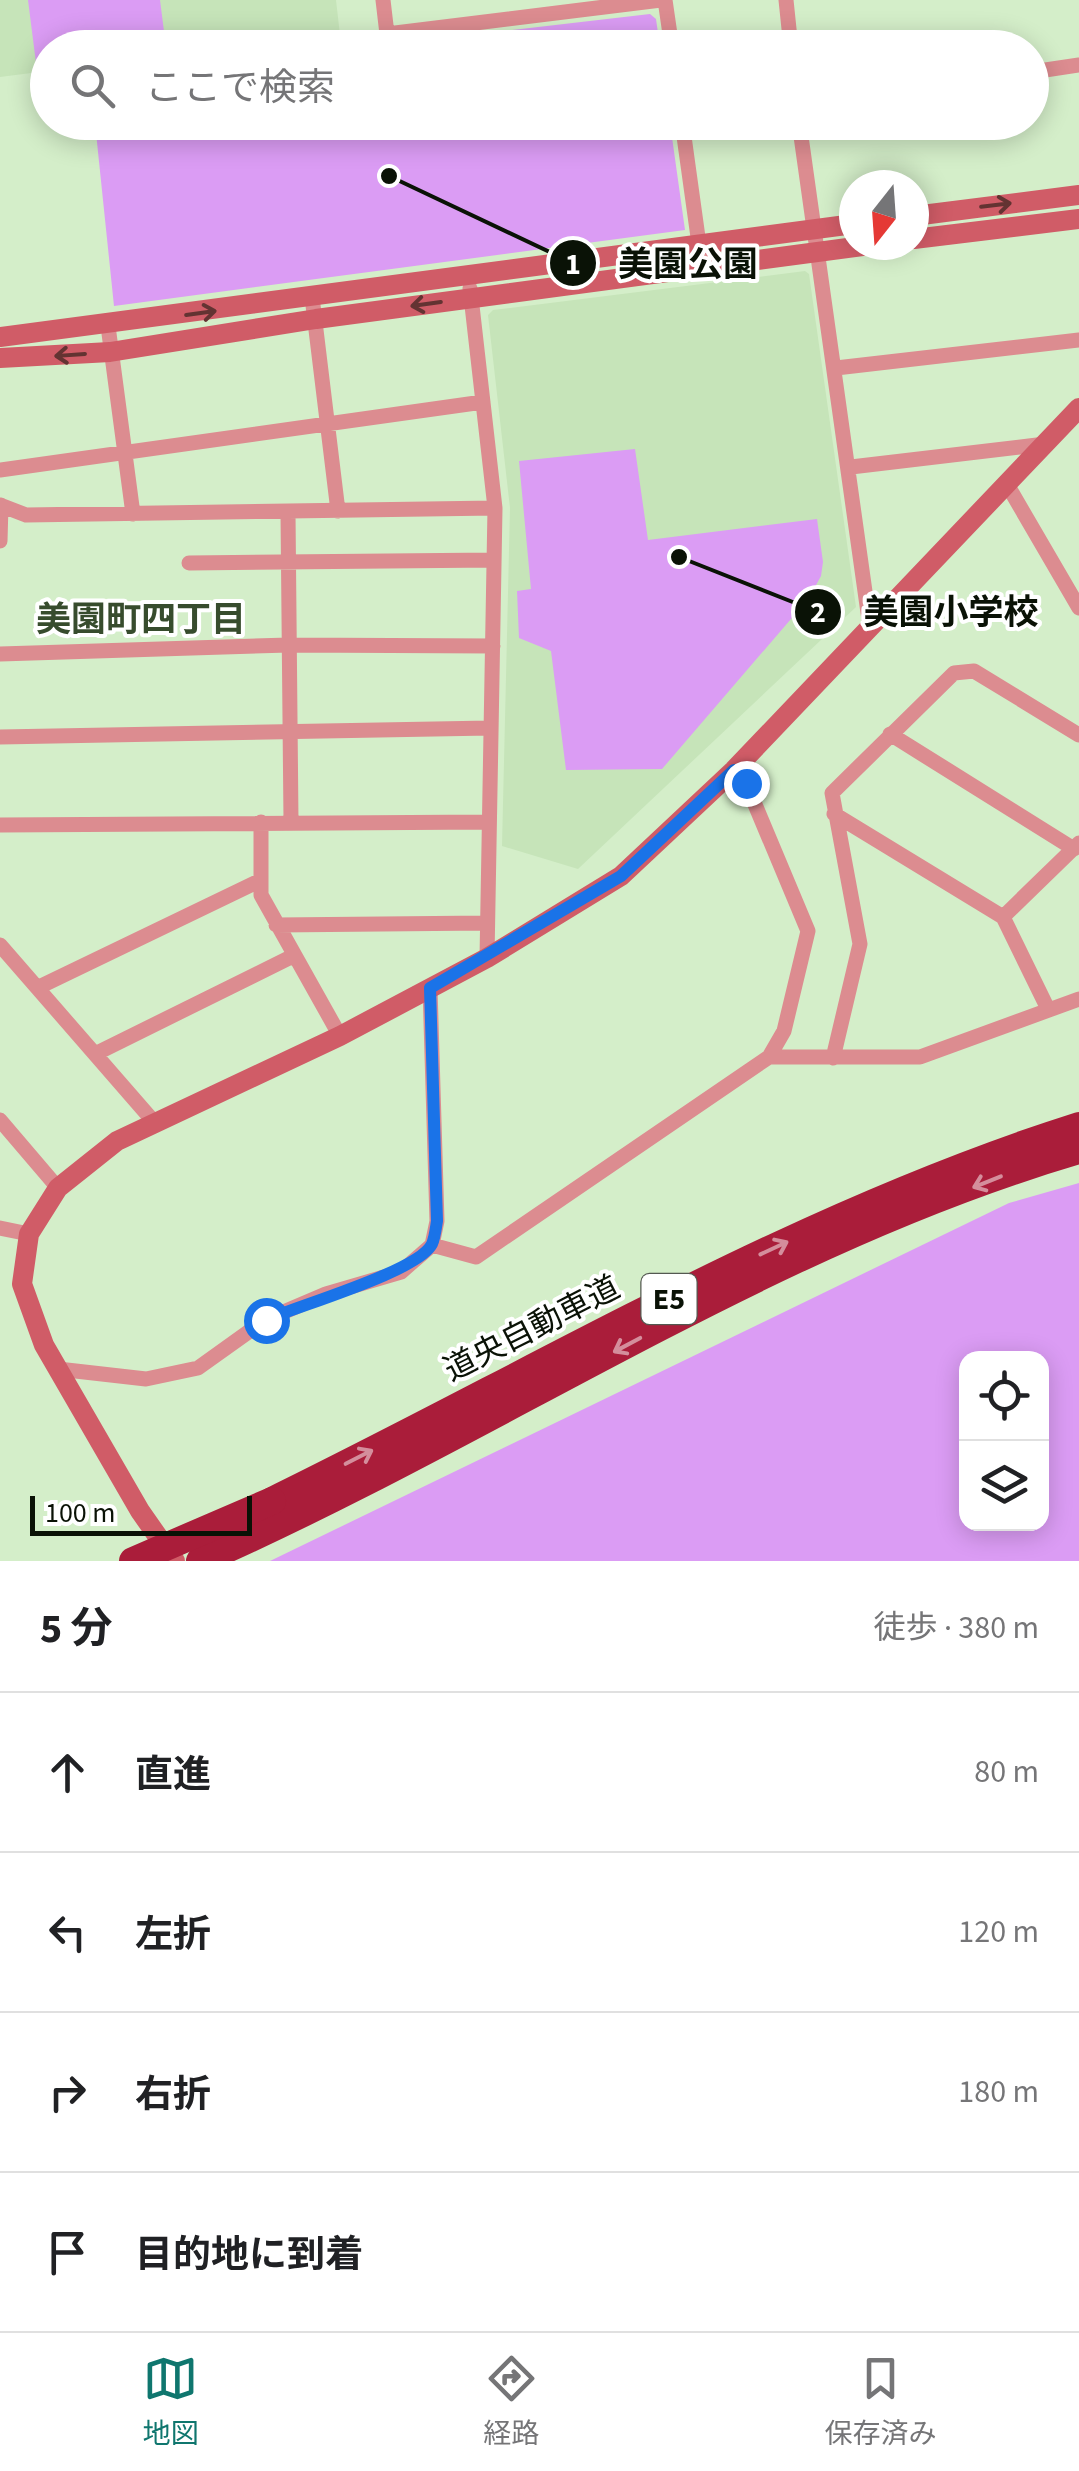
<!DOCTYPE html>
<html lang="ja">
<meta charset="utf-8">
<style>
body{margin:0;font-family:"Source Sans 3","Noto Sans JP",sans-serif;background:#f2f2f2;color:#202124}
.controls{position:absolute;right:30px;bottom:30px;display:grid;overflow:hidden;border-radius:20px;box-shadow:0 5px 25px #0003}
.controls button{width:90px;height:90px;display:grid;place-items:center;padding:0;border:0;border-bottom:2px solid #e0e0e0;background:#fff;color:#202124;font:50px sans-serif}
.compass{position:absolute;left:839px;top:170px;width:90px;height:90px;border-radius:50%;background:#fff;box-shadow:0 5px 25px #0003;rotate:197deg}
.scale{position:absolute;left:30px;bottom:25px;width:222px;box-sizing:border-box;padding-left:10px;border:5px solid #0a1206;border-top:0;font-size:28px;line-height:35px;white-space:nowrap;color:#0a1206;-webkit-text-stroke:8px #fff;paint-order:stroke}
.stop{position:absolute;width:30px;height:30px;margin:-22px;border:8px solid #1a73e8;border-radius:50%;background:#fff}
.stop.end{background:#1a73e8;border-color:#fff;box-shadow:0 2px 10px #0008}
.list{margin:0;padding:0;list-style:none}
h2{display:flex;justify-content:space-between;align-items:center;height:130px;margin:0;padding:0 40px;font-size:42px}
h2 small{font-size:32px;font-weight:400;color:#757577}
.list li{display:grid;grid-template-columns:65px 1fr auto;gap:30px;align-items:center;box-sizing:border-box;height:160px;padding:0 40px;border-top:2px solid #e0e0e0}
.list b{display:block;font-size:38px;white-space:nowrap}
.list em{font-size:32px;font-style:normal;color:#757577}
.icon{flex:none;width:55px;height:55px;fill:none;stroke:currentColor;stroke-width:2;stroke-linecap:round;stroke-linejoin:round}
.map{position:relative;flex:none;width:1079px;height:1561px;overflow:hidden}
.search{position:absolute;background:#fff;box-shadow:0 5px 25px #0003;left:30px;right:30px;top:30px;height:110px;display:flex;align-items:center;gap:25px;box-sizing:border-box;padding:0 35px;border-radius:55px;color:#757577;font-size:38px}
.sheet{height:770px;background:#fff}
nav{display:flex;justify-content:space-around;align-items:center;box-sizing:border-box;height:140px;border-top:2px solid #e0e0e0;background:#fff;font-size:28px;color:#757577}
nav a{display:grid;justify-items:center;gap:5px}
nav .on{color:#0f766e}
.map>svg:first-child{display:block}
.built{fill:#c6e4b9}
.green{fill:#db9cf4;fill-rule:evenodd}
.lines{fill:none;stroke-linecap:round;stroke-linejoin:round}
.street{stroke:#dc8c90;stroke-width:15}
.secondary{stroke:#d05c67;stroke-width:20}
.highway{stroke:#aa1d3a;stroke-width:28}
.highway-bridge{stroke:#aa1d3a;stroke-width:28}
.oneway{stroke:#633332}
.oneway2{stroke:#d48e9c}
.route{stroke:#1a73e8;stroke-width:12}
.labels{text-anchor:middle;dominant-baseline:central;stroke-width:8;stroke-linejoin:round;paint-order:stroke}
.shield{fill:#fff;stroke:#545951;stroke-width:2.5}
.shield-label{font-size:30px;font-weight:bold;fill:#0a1206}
.street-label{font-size:32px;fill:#0a1206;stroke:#fff}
.neighbourhood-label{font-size:35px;font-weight:bold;fill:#374c2d;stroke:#fff}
.leader{fill:none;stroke:#0a1206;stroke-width:4}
.callout-dot{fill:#0a1206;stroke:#fff;stroke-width:4}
.mark-label{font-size:30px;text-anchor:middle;font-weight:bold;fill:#fff}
.callout-label{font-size:35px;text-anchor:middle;font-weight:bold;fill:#0a1206;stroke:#fff;stroke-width:8;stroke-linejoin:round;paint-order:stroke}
</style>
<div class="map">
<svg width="1079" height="1561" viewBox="0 0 1079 1561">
<rect width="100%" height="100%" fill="#d4eec9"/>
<path class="built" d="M0 0H336L340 35 236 48H48L47 71 0 77Z
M805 271 809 274 856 607 578 869 502 846 510 508 488 315 493 310Z"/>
<path class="green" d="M28 0H160L166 47 48 48 47 62 36 63Z
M650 14 656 19 660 47H366Z
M95 123H670L685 230 114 306Z
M635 449 648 540 817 519 823 562 821 576 809 598 662 769 566 770 551 651 519 638 517 591 531 589 519 461Z
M1079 1183V1561H270L1009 1203ZM966 1358H1042V1524H966Z"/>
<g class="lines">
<path class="street" d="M383 0 387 34 661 0
M665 0 672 48
M786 0 791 48
M1032 72 1079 65
M682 122 702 266
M799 122 870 627
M470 288 495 508 487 958
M312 297 338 511
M108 326 133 514
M836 368 1079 340
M851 467 1045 444
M0 470 483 402
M1008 486 1079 608
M0 505 26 515 495 508
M288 513 291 821
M0 541 1 505
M189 563 494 560
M0 654 289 645 493 646
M890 734 1074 849
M0 737 490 728
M834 814 1003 917 1079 843
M261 822V895L340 1036
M0 825 488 822
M1003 917 1048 1009
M276 925 487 923
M0 945 154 1122
M39 987 259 881
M95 1054 293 956
M769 1057H920L1079 999
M833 1058 860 944 832 793 954 673 974 671 1079 735
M0 1120 58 1188
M0 1228 29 1234
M432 1245 476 1257 769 1057 784 1031 808 931 746 783 734 770
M58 1369 146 1379 198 1368 265 1320 326 1294 401 1272 432 1245 437 1221 430 988"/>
<path class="secondary" d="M914 216 1079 195
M914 239 1079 219
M0 337 854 224
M0 358 110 352 316 319 870 245
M175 1561 140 1511 44 1345 22 1284 29 1234 58 1188 117 1141 340 1036 487 958 621 876 734 770 1079 408"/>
<path class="highway" d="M272 1501C538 1371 795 1216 1079 1126
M200 1561C495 1431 767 1241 1079 1150"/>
<path class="highway-bridge" d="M133 1561 272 1501"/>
</g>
<defs><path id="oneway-shaft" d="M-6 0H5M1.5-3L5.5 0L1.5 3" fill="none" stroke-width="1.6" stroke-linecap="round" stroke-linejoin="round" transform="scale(2.5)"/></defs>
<g class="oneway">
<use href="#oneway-shaft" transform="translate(996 205) rotate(-7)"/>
<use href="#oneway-shaft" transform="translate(426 304) rotate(172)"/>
<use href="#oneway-shaft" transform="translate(201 313) rotate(-8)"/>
<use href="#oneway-shaft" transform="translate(70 355) rotate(176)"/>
</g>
<g class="oneway2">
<use href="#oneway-shaft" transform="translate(987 1182) rotate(158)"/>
<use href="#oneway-shaft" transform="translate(774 1248) rotate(-25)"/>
<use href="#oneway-shaft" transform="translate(627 1345) rotate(152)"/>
<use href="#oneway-shaft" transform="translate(359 1457) rotate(-27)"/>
</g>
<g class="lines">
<path class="route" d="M266 1320C300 1305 419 1271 432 1244 435 1237 436 1227 437 1221L430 988 621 876 734 770 746 783"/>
</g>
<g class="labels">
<rect class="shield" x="641.5" y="1274" width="55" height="50" rx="8"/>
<g class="shield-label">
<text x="669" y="1299">E5</text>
</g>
<g class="street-label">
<text transform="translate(532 1329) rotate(-27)">道央自動車道</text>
</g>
<g class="neighbourhood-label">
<text x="141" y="620">美園町四丁目</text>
</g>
</g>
<path class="leader" d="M389 176L573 263M679 557L818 612"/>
<g class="callout-dot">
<circle cx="389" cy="176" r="10"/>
<circle cx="679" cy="557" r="10"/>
<circle cx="573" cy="263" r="25"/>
<circle cx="818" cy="612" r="25"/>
</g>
<g class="mark-label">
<text x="573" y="274">1</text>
<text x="818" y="622">2</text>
</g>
<g class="callout-label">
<text x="688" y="276">美園公園</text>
<text x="951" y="624">美園小学校</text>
</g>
</svg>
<div class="controls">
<button><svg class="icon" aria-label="locate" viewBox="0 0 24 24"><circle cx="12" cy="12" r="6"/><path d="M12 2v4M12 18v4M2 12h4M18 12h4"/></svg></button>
<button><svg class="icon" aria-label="layers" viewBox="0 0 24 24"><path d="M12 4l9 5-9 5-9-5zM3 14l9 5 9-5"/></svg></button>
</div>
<svg class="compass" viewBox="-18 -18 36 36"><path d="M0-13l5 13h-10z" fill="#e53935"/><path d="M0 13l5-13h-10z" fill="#757577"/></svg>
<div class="scale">100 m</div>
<div class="stop" style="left:266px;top:1320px"></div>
<div class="stop end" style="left:746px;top:783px"></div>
<div class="search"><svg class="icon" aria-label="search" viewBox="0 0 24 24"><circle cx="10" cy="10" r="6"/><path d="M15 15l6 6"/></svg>ここで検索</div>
</div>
<section class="sheet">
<h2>5 分<small>徒歩 · 380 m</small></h2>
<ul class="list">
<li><svg class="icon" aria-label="ahead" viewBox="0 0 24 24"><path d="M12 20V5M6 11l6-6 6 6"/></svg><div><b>直進</b></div><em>80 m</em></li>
<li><svg class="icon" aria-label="left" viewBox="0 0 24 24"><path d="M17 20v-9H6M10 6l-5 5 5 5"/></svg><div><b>左折</b></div><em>120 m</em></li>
<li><svg class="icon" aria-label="right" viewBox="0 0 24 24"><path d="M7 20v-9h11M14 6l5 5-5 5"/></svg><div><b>右折</b></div><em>180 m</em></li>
<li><svg class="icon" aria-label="arrive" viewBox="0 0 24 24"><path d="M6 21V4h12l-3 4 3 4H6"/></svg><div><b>目的地に到着</b></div></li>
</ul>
</section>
<nav>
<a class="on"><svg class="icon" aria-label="map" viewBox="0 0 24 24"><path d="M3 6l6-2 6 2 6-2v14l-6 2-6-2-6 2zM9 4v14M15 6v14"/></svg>地図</a>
<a><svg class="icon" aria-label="directions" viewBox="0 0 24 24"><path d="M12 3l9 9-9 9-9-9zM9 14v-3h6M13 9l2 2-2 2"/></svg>経路</a>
<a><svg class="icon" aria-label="saved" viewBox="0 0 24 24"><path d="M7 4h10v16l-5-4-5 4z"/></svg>保存済み</a>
</nav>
